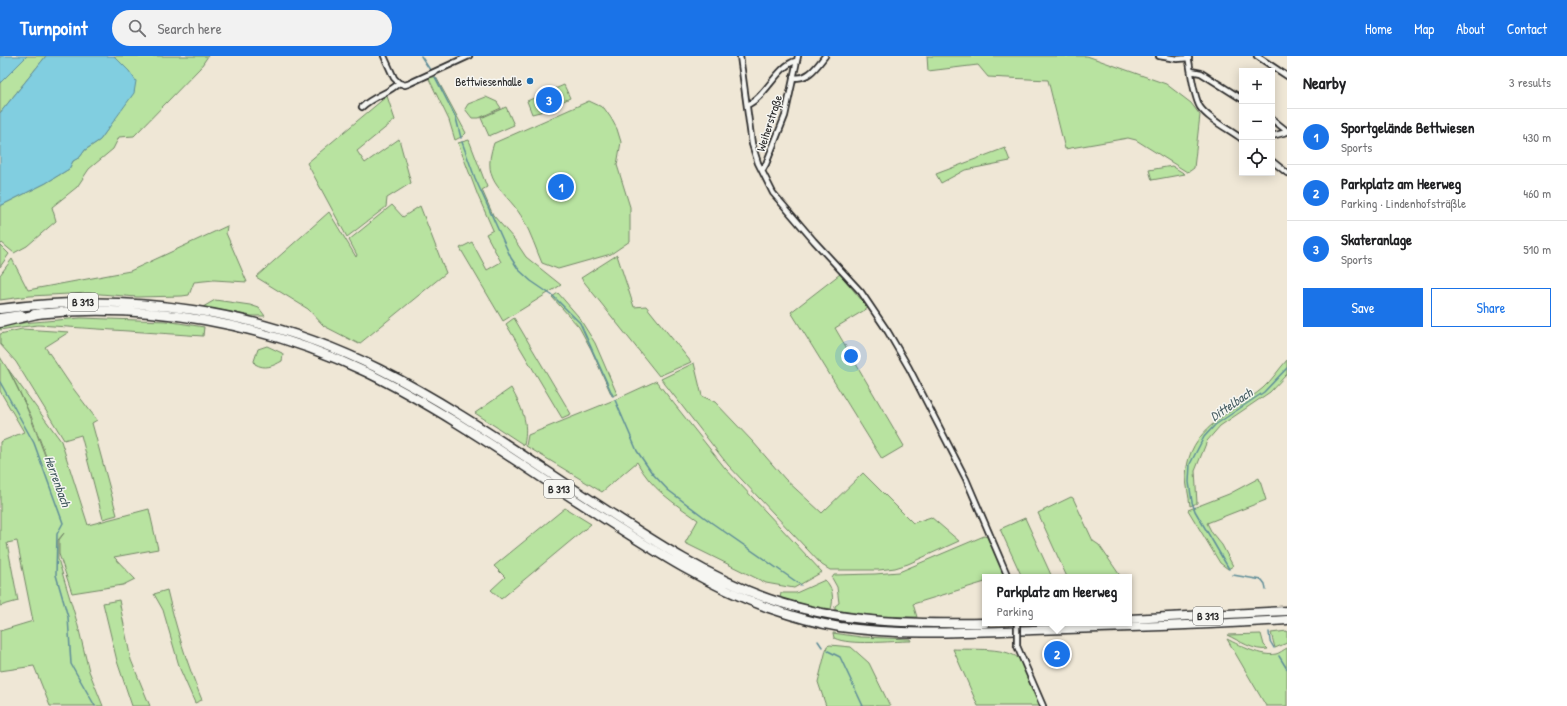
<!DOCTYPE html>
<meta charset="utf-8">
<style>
body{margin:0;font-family:"Patrick Hand",sans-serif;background:#f2f2f2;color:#202124}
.controls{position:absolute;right:12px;top:12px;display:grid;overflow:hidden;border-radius:0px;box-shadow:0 2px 10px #0003}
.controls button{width:36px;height:36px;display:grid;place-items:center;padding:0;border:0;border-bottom:1px solid #e0e0e0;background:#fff;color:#202124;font:20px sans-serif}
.you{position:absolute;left:851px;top:300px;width:14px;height:14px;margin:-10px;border:3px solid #fff;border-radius:50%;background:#1a73e8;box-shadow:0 0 0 6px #1a73e833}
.badge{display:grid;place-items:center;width:26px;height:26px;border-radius:50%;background:#1a73e8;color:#fff;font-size:13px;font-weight:700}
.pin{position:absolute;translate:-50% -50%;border:2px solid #fff;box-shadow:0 1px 4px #0006}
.popup{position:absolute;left:982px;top:518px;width:150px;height:52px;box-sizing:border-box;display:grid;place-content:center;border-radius:0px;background:#fff;filter:drop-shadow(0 1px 3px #0005);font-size:13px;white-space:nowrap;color:#757577}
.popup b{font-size:15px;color:#202124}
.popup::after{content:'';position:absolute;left:50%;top:100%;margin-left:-8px;border:8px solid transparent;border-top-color:#fff}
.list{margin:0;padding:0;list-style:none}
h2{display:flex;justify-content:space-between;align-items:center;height:52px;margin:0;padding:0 16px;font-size:17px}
h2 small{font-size:13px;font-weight:400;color:#757577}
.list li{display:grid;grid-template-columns:26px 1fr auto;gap:12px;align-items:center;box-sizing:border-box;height:56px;padding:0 16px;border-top:1px solid #e0e0e0}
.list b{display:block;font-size:15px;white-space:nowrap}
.list p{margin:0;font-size:13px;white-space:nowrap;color:#757577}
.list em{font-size:13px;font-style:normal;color:#757577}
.actions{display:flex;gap:8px;padding:12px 16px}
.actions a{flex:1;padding:9px 0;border:1px solid #1a73e8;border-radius:0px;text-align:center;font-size:14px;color:#1a73e8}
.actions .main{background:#1a73e8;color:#fff}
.icon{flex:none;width:22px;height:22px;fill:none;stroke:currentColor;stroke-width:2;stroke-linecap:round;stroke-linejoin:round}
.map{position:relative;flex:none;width:1287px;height:650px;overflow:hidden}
header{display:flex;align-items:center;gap:24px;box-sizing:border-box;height:56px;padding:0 20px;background:#1a73e8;color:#fff}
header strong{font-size:19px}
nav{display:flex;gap:22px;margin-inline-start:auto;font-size:14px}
.search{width:280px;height:36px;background:#f2f2f2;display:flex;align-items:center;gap:10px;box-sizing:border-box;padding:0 14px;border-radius:22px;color:#757577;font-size:15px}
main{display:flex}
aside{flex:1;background:#fff}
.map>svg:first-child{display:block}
.green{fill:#b8e3a0;stroke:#728766}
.water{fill:#81cee0;stroke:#5f8d98}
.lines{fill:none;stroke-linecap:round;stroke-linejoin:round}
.stream{stroke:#5f8d98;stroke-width:1.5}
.minor-casing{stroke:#2b2b2b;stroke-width:8}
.trunk-casing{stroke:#2b2b2b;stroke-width:11}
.motorway-casing{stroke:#2b2b2b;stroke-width:11}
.minor{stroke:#f6f6f2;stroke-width:4.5}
.trunk{stroke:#f6f6f2;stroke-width:8}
.motorway{stroke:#f6f6f2;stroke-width:8}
.minor-bridge-casing{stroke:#2b2b2b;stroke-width:8;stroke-linecap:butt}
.minor-bridge{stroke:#f6f6f2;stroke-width:4.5}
.poi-dot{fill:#1f6fb2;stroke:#f6f6f2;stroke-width:1.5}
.labels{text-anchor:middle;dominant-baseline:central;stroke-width:3;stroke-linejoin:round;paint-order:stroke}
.shield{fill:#f6f6f2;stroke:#686867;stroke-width:1}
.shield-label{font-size:11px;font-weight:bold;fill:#2b2b2b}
.poi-label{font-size:12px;fill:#2b2b2b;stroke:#f6f6f2;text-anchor:end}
.street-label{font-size:12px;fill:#2b2b2b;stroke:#f6f6f2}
.water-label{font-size:13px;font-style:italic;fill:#455c61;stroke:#f6f6f2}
</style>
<header>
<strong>Turnpoint</strong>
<div class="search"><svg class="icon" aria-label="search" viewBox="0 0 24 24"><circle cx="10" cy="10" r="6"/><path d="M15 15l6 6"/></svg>Search here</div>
<nav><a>Home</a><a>Map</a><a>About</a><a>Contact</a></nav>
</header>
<main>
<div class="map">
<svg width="1287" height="650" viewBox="0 0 1287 650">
<rect width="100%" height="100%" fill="#efe7d6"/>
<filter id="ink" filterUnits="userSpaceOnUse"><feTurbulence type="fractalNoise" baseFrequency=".025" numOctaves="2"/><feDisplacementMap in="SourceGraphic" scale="8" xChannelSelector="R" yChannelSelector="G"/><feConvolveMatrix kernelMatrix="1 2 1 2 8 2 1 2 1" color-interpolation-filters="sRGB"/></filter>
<g filter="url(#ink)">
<path class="green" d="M27 0H46L0 57V27Z
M114 0H208L200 12 134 80 119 81 113 93 89 113 77 131 52 151 56 165 27 190 14 197 2 187 0 189 9 198 0 211V150L46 127 69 113 73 105 80 101 85 94 100 84 112 67 129 15Z
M927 0H1087L1166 28 1191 47 1200 59 1194 112 1190 115 1187 116 1136 84 1128 82 1065 93 1048 24 988 21 978 9 928 15Z
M428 21H436L466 77 463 80 455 84 449 64Z
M564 29 570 42 540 56 532 58 527 45Z
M387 40 395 64 357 95 365 107 399 83 411 127 387 142 386 151 347 181 307 107Z
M486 41 497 46 501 52 479 62H472L465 53 468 48Z
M589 45 604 52 611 62 617 73 621 86 617 109 630 151V185L611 198 558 213 542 207C536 193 531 178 524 165 508 134 479 129 494 87Z
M506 51 514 69 489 80 481 62Z
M469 84 487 131 482 134 493 159 514 183 526 201 561 229 503 265 460 192 472 186 487 214 501 206 486 178 493 174 478 140 458 87Z
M1005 92 1010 105 965 114 941 127 936 118Z
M1172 110 1185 118 1152 124 1149 114Z
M392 149 403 161 420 150 446 217 359 288 324 270 308 253 256 221 329 156 356 201 357 199 349 184Z
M227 170 226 177 247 226 214 224 194 226 189 239 182 240 137 241 88 237 30 240 0 244V219L12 203 28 234 130 215Z
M617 199 634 251 646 250 691 306 659 320 581 222Z
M840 218 868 252 835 272 904 390 882 403 791 256Z
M558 237 578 260 595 287 617 338 612 340 591 293 579 271 552 241Z
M215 244 250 249 259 252 265 260H252L203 251Z
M81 262 166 265 204 271 203 280 38 269 12 272 0 274V269L10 268Z
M514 262 571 358 562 362 506 268Z
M22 273 69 276 45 291 72 331 97 364 92 367 117 459 103 463 81 379 64 384 16 306 0 288V278Z
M267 290 282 297 283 299 282 305C273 310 265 314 255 308L254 305 258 293Z
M0 301C26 338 38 386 56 427L31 360 8 313 61 385 88 469 149 453 158 493 114 501 135 523 123 529 72 537 59 498V484L64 477 58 484V503L77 566 89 615 103 650H50L34 610 0 615V575L33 565 17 485 7 487 18 545 0 550V386L24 376 0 335Z
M1287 304V318L1270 336 1220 370 1207 385 1195 415 1197 447 1190 450C1189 440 1186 429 1186 420 1188 371 1232 358 1263 332 1272 324 1279 313 1287 304Z
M694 307 702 340 715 346 753 386 785 423 822 457 863 417 913 467 931 461 959 485 908 508 895 512 879 514H830L822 509 728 409 661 323Z
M656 325 725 412 822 516 794 532 766 527 685 487 698 464C674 447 651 433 637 406L602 436 526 390 528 379 619 342Z
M511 332C522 352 529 366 524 389L475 357Z
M1259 422 1266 444 1207 467 1212 477 1222 489 1233 510 1228 513 1220 507 1188 454 1229 438Z
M1071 441 1073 442 1093 485 1099 489 1121 521H1067L1038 457Z
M565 452 591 468 501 543 491 534 505 521 494 510Z
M1025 462 1052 521H1022L1000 473Z
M984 480 988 481 1005 520 985 521V526L913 548 917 561 876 560 835 554V550L839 547 837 531 832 522 834 519 875 518 899 516Z
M825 524C833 531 834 543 831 553L825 552V554L780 542 781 537H796Z
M167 534C176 572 187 608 202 644L195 647 180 613 163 554 154 538Z
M119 544 131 604 150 650H132L117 605 103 547Z
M1287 575V587L1275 592 1271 577Z
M833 577 861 581 910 583 911 585C891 585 850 590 834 582Z
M1261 578 1264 589 1268 593C1255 596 1238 584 1227 579Z
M1227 583C1241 590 1261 601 1276 598 1280 597 1283 594 1287 592V650H1266Z
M830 589 851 591 869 607 890 650H826L818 626 827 590Z
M953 593C970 594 1010 590 1021 605 1030 618 1035 635 1041 650H978Z"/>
<path class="water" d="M0 0H27L0 27Z
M46 0H114L129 15 136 25 134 37 100 84 85 94 80 101 73 105 69 113 46 127 0 150V57Z"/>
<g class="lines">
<path class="stream" d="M421 0 430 14
M435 21 456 62 461 82
M462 86 475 122 511 202 519 214 531 225 553 240 580 267 613 340
M0 326 34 387 63 467 57 478 56 519 68 561 71 608 95 650
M615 344 637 395 652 417 668 434 712 467 801 529
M1229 513 1195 455 1192 446 1189 426 1190 408 1204 381 1215 369 1264 336 1287 312
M1233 519 1262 524 1265 528 1266 534
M1269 576 1270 585 1274 592
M818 585 822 591
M828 595 840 601 863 650
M1279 600 1287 613"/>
<defs>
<path id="minor" d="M384 0 394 22 399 27
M740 0 752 88 758 107 773 137 814 185 861 236 888 276 909 312 966 423 1008 521
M1159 0 1177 3 1189 2
M1188 0C1191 14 1193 39 1200 51 1208 63 1230 74 1242 83
M1257 0 1287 20
M1191 15 1201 17 1242 43
M793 21C808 25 817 10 825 0
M399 27 405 29 408 28 469 0
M747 49C765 42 778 9 796 5
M362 51C373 40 388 38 399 27
M1272 63 1287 75
M1272 80 1287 76
M1272 105 1287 117
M762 115 766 108 785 60 798 0
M1017 590 1043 650"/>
<path id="trunk" d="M0 253C130 235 261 254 379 313 447 347 510 391 574 433 636 473 699 518 769 543 839 567 911 568 985 567
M35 258C148 246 264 267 366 316 438 351 510 401 577 445 638 484 700 527 769 552 792 560 816 567 840 571 904 580 969 576 1033 574 1118 572 1203 569 1287 564
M0 262 21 259
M1129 563 1287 555"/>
<path id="motorway" d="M0 267 41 257"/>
</defs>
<use href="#minor" class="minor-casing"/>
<use href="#trunk" class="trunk-casing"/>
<use href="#motorway" class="motorway-casing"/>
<use href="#minor" class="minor"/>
<use href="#trunk" class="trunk"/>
<use href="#motorway" class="motorway"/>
<defs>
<path id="minor-bridge" d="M1017 567V590"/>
</defs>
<use href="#minor-bridge" class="minor-bridge-casing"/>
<use href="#minor-bridge" class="minor-bridge"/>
</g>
</g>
<circle class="poi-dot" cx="530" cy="25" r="4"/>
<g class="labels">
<g class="shield">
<rect x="68" y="237" width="30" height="18" rx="3"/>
<rect x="544" y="424" width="30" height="18" rx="3"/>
<rect x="1193" y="551" width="30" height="18" rx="3"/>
</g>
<g class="shield-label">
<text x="83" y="246">B 313</text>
<text x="559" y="433">B 313</text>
<text x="1208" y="560">B 313</text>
</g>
<g class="poi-label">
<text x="522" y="25">Bettwiesenhalle</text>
</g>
<g class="street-label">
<text transform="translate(769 67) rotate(-72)">Weiherstraße</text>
</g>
<g class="water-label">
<text transform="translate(1231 348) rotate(-34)">Dittelbach</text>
<text transform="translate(58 425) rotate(70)">Herrenbach</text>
</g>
</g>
</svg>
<div class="controls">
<button>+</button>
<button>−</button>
<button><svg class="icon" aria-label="locate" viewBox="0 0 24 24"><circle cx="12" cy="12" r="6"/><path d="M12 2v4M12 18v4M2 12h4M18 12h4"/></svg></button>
</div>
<div class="you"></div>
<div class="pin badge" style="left:561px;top:131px">1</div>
<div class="pin badge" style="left:1057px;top:598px">2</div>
<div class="popup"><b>Parkplatz am Heerweg</b>Parking</div>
<div class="pin badge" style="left:549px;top:44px">3</div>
</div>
<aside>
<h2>Nearby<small>3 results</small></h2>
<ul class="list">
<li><span class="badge">1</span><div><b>Sportgelände Bettwiesen</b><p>Sports</p></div><em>430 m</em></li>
<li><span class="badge">2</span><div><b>Parkplatz am Heerweg</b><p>Parking · Lindenhofsträßle</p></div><em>460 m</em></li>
<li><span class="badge">3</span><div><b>Skateranlage</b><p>Sports</p></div><em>510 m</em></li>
</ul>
<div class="actions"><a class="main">Save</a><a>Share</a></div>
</aside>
</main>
